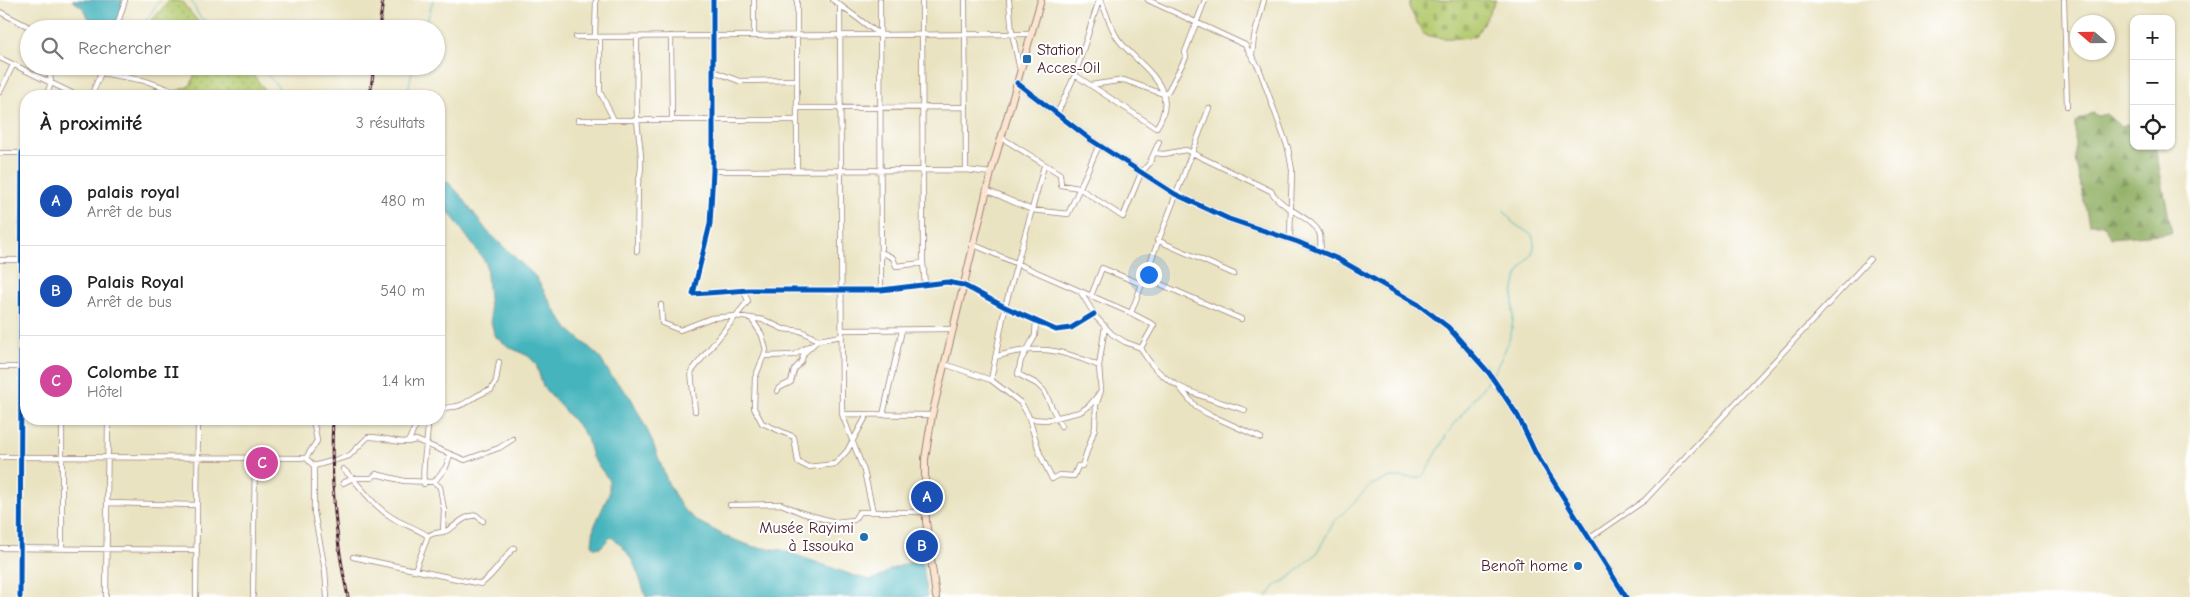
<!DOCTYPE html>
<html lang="fr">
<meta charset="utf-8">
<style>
body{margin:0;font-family:"Comic Neue",sans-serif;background:#f2f2f2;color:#222}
.controls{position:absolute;right:15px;top:15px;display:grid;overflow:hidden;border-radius:10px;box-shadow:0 1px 4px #0004}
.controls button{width:45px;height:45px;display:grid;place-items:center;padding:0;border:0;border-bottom:1px solid #e0e0e0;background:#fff;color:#222;font:25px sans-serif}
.compass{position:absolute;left:2070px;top:15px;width:45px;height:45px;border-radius:50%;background:#fff;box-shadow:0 1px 4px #0004;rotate:290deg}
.you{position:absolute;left:1148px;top:274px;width:18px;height:18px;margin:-12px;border:4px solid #fff;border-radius:50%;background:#1a73e8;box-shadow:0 0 0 8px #1a73e833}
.badge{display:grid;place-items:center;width:32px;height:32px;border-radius:50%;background:#1f6fb2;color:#fff;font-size:16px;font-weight:700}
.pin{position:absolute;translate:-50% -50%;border:2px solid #fff;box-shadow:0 1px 5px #0006}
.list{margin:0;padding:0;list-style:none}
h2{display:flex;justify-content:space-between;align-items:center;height:65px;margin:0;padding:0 20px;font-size:21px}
h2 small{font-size:16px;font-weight:400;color:#767676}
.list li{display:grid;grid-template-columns:32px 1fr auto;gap:15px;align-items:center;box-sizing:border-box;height:90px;padding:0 20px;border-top:1px solid #e0e0e0}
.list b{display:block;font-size:19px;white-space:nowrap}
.list p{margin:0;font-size:16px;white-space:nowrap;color:#767676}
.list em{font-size:16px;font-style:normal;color:#767676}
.icon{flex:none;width:28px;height:28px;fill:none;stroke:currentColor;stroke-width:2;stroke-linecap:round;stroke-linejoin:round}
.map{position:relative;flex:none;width:2190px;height:597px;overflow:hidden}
.search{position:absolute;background:#fff;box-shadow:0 1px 4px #0004;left:20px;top:20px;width:425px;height:55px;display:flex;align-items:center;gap:12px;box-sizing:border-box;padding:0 18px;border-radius:28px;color:#767676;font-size:19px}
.panel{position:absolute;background:#fff;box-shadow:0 1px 4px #0004;left:20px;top:90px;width:425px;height:335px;border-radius:20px}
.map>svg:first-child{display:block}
.grass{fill:url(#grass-dots);stroke:#7e744c}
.forest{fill:url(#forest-firs);stroke:#6c6646}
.cemetery{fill:url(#cemetery-stones);stroke:#7e744c}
.water{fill:#44b4bc;stroke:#476a74}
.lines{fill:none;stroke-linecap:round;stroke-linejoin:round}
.stream{stroke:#44b4bc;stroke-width:1}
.street-casing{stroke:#9a8176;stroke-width:6}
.secondary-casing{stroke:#9a8176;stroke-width:8}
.street{stroke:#fff;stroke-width:4.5}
.secondary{stroke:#fce5d0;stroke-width:6}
.rail-casing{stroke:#4a1f2b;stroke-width:3}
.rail{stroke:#fff;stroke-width:1;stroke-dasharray:4;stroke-linecap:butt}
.cycleway-casing{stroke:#fff;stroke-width:8}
.cycleway{stroke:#0057b8;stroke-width:5}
.poi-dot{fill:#1f6fb2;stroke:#fff;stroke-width:2}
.labels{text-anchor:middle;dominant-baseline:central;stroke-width:4;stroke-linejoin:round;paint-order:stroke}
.poi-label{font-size:16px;fill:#4a1f2b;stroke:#fff;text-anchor:end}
</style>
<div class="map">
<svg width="2190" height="597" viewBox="0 0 2190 597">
<defs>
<pattern id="grass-dots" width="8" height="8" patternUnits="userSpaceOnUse" patternTransform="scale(1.25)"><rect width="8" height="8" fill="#b3c96d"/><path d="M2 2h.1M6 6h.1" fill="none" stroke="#9bac5f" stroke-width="1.8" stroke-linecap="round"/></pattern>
<pattern id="forest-firs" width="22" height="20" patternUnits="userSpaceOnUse" patternTransform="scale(1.25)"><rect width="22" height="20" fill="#8ead60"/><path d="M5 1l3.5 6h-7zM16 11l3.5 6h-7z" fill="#768c4f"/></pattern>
<pattern id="cemetery-stones" width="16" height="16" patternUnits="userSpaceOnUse" patternTransform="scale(1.25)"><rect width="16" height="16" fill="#b3c96d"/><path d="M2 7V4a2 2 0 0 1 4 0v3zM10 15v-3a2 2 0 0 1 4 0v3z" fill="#9bac5f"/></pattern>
</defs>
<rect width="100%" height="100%" fill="#fff"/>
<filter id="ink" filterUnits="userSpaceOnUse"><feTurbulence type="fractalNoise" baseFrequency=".02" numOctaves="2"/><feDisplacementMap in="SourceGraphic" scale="10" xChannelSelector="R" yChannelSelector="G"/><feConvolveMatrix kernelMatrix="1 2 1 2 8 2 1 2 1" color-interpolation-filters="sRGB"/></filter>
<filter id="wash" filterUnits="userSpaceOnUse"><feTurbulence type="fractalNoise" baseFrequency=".0096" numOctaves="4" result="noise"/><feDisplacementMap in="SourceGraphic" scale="20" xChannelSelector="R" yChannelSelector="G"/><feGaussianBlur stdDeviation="1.12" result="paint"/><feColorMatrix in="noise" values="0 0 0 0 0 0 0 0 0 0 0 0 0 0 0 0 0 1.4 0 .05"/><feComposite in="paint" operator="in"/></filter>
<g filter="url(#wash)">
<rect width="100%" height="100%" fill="#eae3c1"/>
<path class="grass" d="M170 0 182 2 204 29H144Z
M197 66C212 66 240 61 251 72 258 80 262 89 271 96H152L156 89C169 95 179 91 191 85Z"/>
<path class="forest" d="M2093 113 2098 116 2106 114 2120 126 2134 123V146H2155L2172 233 2110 238 2104 224H2089L2075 159V122Z"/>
<path class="cemetery" d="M1411 0H1496L1476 36C1458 39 1440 40 1423 34L1409 7Z"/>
<path class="water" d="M72 0H125L116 29H95L83 8Z
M441 179 450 184 462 197 487 231 536 277 553 307 568 329 598 355 612 377 631 398 650 436 668 483 682 508 697 521 727 537 754 547 782 550 858 577 871 580 880 577 889 570 922 558 927 597H646C639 576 632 550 611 537L601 547 595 548 592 544 594 527 609 494V480L592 457 587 438 581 429 543 387 536 364 528 356 509 347 495 336 491 322 486 263 441 201 439 180Z"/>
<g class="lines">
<path class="stream" d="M191 0 199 16 216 29
M120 23C148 34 145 16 161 0
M425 29 433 0
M260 66 286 96
M407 96 413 66
M1493 374C1500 361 1510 342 1512 328 1515 310 1510 293 1518 275 1525 259 1539 255 1532 235L1513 223 1504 210
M1267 597 1276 585 1289 578 1316 554 1334 522 1371 485 1391 477 1420 478 1426 472 1447 434 1489 379"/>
</g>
</g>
<g filter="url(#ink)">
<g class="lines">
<defs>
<path id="street" d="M713 0V171L710 224 693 294 749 290H881L947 282 963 285 1005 307 1056 330 1071 328 1094 314
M797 0V170
M833 0 879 34
M880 0 881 290
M922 0 923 263 925 284
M965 0 966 170
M1009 0 1012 33 1020 70
M1148 0 1245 45 1259 68 1288 148 1292 170 1290 239
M2064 0 2067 106
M840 6 842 414 864 471 873 512H926
M0 12 33 29
M116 29 125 0
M671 36 672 120
M754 36V0
M576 37 1031 34
M595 37 596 0
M600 37V92L614 120
M1252 55 1254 37 1264 0
M0 58 78 96
M713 71 739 81 797 80
M102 73 146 81 171 90
M1075 75 1156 128C1184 87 1138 66 1118 39 1110 27 1106 13 1101 0
M1091 85 1124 80 1163 94 1168 91 1186 57 1185 52 1205 0
M0 92 13 65
M46 96 51 83 49 66
M91 96 104 66
M797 108 966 107
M1057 114 1075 75 1099 0
M578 120H797
M1002 138 1060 174 1061 185 1079 188 1123 217 1141 173 1149 164 1159 142
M0 153H26
M1154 153 1164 154 1186 150 1271 191C1282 210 1315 218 1320 235 1321 240 1320 246 1321 251
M713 171 966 170 991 173
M986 190 1032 210 1068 214 1099 145
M1157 240 1234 274
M972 244 1080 291 1096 317 1112 334 1125 342 1141 348
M637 251 638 183C645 162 638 139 637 118 636 91 637 64 637 37
M881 252 893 258 896 266 923 263
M0 260H26
M1144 277 1241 319
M1080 291 1131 313 1154 325 1141 348C1162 390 1204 396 1245 410
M1091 296 1102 268 1141 284
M661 305 662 323 680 330 711 318 736 316 764 320 783 329 801 331 818 340 842 336
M1131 313 1209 108
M751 318 762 335 766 350 755 378 754 408 762 423 794 437 798 462 808 467 835 464 847 451 867 415
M1036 320 1035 336 1021 360 1018 374 1037 384 1044 391 1061 426
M842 330 953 329
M764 356 794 355 809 346
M995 357C1037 344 1060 349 1099 366
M439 358 441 355
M944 364 991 380 1021 403 1028 415 1040 454 1052 479 1059 475 1074 476 1078 466H1082L1095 428 1096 405 1101 391 1099 366 1105 326
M0 367H26
M991 380 1005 307 1044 166
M1180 388 1196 407 1208 414 1261 438
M777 391 779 388 791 382 794 370 801 362 804 353 818 340
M439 411C445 406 451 408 458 406 469 403 477 393 491 390L496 381 499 362
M695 411 691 372 748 301 744 291
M842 414 932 415
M883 415 902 330
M1029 419 1046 420 1080 412 1089 406 1099 394
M408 442 416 440 465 460 499 448 513 439
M0 457 306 458 314 466V512L325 570 327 597
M306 458 317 441 313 419
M314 466 349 456 368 437C383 436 393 443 408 442L418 421 424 419
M343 469C360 484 372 506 393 518 404 525 417 528 428 536 434 532 437 533 443 532 456 528 460 517 476 515L483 521
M434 482 446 467 450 455
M343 483 353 478H372L376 474 404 481 434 482 440 487 444 510 443 532
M424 484C421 461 429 441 428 419
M107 503 197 505
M730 505 781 504 802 513 835 522 854 520 859 512H873
M1590 538 1645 500 1870 259
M0 548 197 550
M62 548V419
M353 557 481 584C496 573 501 561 514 548
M415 570 428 536
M20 597 22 153 26 144
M106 597 108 419
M196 597 198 419
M253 597 255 458"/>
<path id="secondary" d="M1017 83 1091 140 1175 194 1229 219 1298 242 1338 259 1419 305 1448 327 1489 373 1518 416 1535 452 1626 597
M936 597 926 521 925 489V459L932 415 991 173 1041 0"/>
</defs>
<use href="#street" class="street-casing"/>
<use href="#secondary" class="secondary-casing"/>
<use href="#street" class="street"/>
<use href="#secondary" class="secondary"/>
<defs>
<path id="rail" d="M379 29 383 0
M370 96 374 66
M333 419C330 479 335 538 348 597"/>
</defs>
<use href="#rail" class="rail-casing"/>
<use href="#rail" class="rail"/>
<defs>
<path id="cycleway" d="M713 0V171L710 224 693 294 749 290H881L947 282 963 285 1005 307 1056 330 1071 328 1094 314
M1017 83 1091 140 1175 194 1229 219 1298 242 1338 259 1419 305 1448 327 1489 373 1518 416 1535 452 1626 597
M20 597 22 153 26 144"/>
</defs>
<use href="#cycleway" class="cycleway-casing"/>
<use href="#cycleway" class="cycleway"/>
</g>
</g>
<g class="poi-dot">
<rect x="1022" y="54" width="10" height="10" rx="2.5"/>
<circle cx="864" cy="537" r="5"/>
<circle cx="1578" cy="566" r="5"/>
</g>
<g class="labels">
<g class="poi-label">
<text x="1037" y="50" text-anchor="start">Station<tspan x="1037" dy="18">Acces-Oil</tspan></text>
<text x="854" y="528">Musée Rayimi<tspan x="854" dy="18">à Issouka</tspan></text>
<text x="1568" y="566">Benoît home</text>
</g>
</g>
</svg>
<div class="controls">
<button>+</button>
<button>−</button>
<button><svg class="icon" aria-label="locate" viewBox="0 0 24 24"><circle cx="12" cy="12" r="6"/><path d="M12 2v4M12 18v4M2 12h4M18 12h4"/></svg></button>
</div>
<svg class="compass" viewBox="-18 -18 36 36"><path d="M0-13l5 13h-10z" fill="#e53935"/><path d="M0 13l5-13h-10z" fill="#767676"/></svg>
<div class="you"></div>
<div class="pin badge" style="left:927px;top:497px;background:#1a4fb4">A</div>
<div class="pin badge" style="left:922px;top:546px;background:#1a4fb4">B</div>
<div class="pin badge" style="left:262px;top:463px;background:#d1479c">C</div>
<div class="search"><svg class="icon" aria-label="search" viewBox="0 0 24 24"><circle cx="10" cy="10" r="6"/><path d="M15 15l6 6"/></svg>Rechercher</div>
<section class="panel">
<h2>À proximité<small>3 résultats</small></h2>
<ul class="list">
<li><span class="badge" style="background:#1a4fb4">A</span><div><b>palais royal</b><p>Arrêt de bus</p></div><em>480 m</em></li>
<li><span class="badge" style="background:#1a4fb4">B</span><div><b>Palais Royal</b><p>Arrêt de bus</p></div><em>540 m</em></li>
<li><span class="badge" style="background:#d1479c">C</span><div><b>Colombe II</b><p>Hôtel</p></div><em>1.4 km</em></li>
</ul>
</section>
</div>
